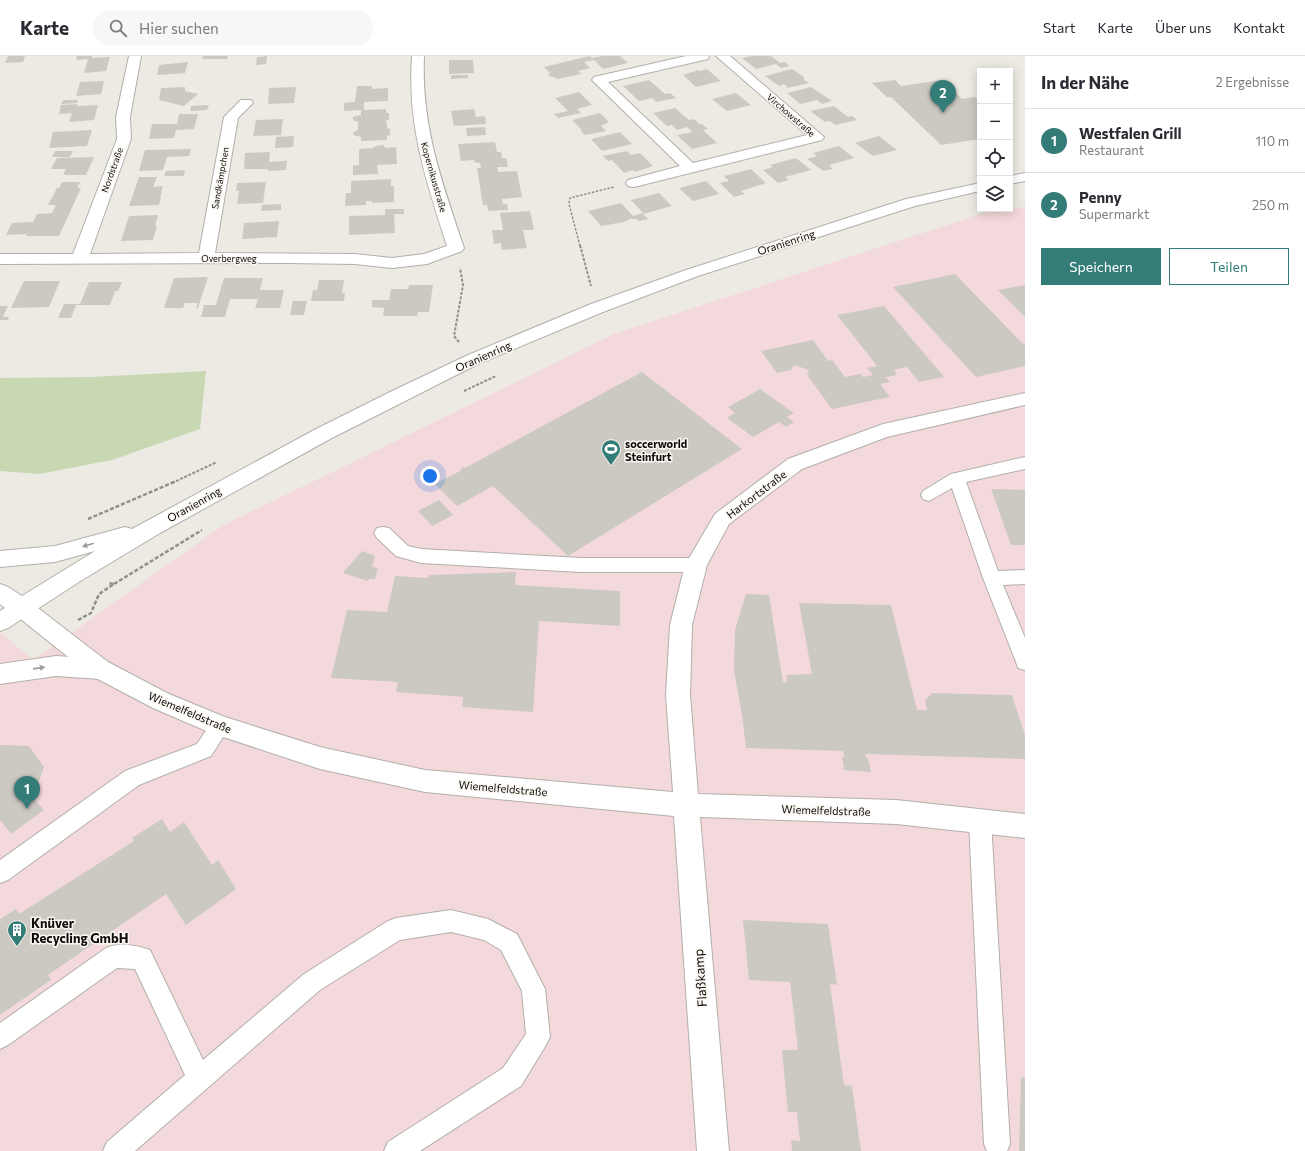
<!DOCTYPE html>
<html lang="de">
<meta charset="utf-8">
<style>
body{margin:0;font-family:Commissioner,sans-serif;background:#f7f7f7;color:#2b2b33}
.controls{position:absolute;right:12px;top:12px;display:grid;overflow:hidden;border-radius:0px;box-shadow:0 2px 10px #0003}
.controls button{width:36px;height:36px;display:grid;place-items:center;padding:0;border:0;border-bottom:1px solid #e1e1e2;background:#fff;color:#2b2b33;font:20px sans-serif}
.you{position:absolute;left:430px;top:420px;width:14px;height:14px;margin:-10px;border:3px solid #fff;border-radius:50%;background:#1a73e8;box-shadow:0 0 0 6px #1a73e833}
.badge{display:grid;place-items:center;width:26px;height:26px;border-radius:50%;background:#347c78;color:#fff;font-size:13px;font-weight:700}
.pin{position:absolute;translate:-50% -33px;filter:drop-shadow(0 1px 2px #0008)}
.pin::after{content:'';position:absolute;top:21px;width:14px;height:12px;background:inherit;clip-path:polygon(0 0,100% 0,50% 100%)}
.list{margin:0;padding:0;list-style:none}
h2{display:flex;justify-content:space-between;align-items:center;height:52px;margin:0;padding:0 16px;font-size:17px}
h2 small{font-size:13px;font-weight:400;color:#7c7c81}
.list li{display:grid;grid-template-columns:26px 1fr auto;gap:12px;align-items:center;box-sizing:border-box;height:64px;padding:0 16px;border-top:1px solid #e1e1e2}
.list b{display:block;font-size:15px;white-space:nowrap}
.list p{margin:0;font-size:13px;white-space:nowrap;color:#7c7c81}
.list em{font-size:13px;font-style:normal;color:#7c7c81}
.actions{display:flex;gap:8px;padding:12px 16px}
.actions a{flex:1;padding:9px 0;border:1px solid #347c78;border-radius:0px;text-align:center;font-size:14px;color:#347c78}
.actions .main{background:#347c78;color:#fff}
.icon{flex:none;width:22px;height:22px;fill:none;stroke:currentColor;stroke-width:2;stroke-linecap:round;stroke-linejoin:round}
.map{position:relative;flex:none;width:1025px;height:1095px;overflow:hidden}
header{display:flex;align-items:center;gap:24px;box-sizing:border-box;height:56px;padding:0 20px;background:#fff;border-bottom:1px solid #e1e1e2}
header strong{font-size:19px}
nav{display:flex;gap:22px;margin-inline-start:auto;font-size:14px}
.search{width:280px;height:36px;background:#f7f7f7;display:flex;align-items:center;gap:10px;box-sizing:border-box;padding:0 14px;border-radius:22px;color:#7c7c81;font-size:15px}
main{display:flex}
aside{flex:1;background:#fff}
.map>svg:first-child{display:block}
.industrial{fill:#f4d9dc}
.green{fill:#c7d8b3}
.building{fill:#ccc9c3}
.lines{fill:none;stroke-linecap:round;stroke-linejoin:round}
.lane-casing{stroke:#b2afaa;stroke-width:2}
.street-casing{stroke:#b2afaa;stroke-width:2}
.secondary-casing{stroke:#b2afaa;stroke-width:2}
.path-far2{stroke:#928f8b;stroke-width:1.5;stroke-dasharray:2.5 1.5;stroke-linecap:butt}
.path-far1{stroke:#928f8b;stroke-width:2;stroke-dasharray:3 1.5;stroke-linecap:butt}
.path{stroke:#928f8b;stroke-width:2.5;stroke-dasharray:4 2;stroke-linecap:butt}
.lane{fill:#fff;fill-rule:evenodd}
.street{fill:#fff;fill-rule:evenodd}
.secondary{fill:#fff;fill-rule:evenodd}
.oneway{fill:#9e9d9d}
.labels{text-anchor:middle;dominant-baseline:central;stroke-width:3;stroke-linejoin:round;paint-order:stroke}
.far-street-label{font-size:9px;fill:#0c0b09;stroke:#fbf8f2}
.street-label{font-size:11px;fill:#0c0b09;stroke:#fbf8f2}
.poi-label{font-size:11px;font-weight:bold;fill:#0c0b09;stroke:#fbf8f2;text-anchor:start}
.near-poi-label{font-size:13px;font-weight:bold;fill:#0c0b09;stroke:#fbf8f2;text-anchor:start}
.near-street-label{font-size:13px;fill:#0c0b09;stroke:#fbf8f2}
</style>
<header>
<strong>Karte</strong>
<div class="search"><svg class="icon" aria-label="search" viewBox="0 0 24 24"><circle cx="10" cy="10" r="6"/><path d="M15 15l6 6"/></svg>Hier suchen</div>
<nav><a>Start</a><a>Karte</a><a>Über uns</a><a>Kontakt</a></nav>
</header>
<main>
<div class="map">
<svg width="1025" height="1095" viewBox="0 0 1025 1095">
<rect width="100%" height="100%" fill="#edeae4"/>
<path class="industrial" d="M1025 151V1095H0V576L33 604 222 470 614 278 993 154Z"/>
<path class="green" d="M206 315 200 373 112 404 39 418 0 415V322L92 321Z"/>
<path class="building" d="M8 0H25L23 6 5 7Z
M77 0H92V2L110 1 106 15 84 17 88 3 76 4Z
M203 0H228L227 3H202Z
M267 0 266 8 256 9 257 1Z
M590 0 592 2 603 0H620L628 7 603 13 594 4 584 6 590 12 578 15 581 18 557 23 554 21 548 20 550 17 544 11Z
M752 0H771L780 7 785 6 789 10 781 12 776 8 756 13 742 2Z
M449 4H473L474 17 449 18Z
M188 6 185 17 157 19 159 9Z
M707 13 721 25 696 31 683 19 698 14 699 15Z
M792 13 804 21V24L809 27 788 32 784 28 779 30 765 20Z
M451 19H468V22L451 23Z
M649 24 665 38 670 37 676 42 656 46 652 42 639 45 623 30Z
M895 24 901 30 942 24 962 43 975 41 980 45V56L978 57 980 58V83L941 89 891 41H887L872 27Z
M104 25 101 38 76 40 80 26Z
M357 30H372V33L388 32V45L364 46V54L386 53V57H389V64H386L387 68V73L390 72V79L387 80V84L361 85V81L353 79 354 76 358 74V66L353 64V61L361 59V54L344 55V47L355 46Z
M185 31V35L198 38 184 50 159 44 161 32Z
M296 31 294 47 268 48 269 32Z
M811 31 832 45 822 48 817 44 800 48 787 37Z
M579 36 592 49 577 53 581 57 558 62 554 58 568 55 555 42Z
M736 37 751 49 727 55 712 43Z
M63 44H78L77 47 61 48Z
M77 48V50L98 49 94 64 69 66 72 57 59 58 61 49Z
M209 49 207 54 190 55 191 50Z
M834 50 848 61 852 60 857 64 835 69 830 65 825 66 810 55Z
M675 52 689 64 694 63 699 68H702L708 73 703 74 717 87 692 93 677 79 692 76 687 71 677 74 672 69 667 70 653 57Z
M474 53 476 61 485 60 486 68 454 70 451 55Z
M600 57 609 66 601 70 606 75 585 79 580 74H582L572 64Z
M179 58H198L194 73 176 74 174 82 149 83 152 68H177Z
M283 63 281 79 253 80 256 64Z
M485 71 486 79 467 80 466 72Z
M92 74 87 90 49 92 53 76Z
M620 76 632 88 602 95 591 83Z
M294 80 293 91 275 92 276 81Z
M879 80 897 94 873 100 855 87Z
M495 86 497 96H501L502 102H506L508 111H497L498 116 517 115 522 141 502 143 503 148H507L508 154 488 155 487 149H483L482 144 477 112H481L480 107 474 106V104L461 105 458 88Z
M383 89 386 92 396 91 397 108 377 109 378 118 353 119V110L359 109V93L373 92 376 90Z
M839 90 854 102 829 109 833 113 823 115 807 103 817 100 813 97Z
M191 93 189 100 167 101 163 114 139 115 145 94Z
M55 95H73L70 101H52Z
M627 95 631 99 640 97 653 110 635 116 633 114 624 117 612 104 608 105 603 100Z
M270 96 269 106 285 105 287 103 286 114 268 115V113H244L245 97Z
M94 101 86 119H63L66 113H51L57 102Z
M796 102 811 114 785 121 789 124 778 127 763 114 773 111 770 109Z
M751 113 766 127 741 135 745 138 734 141 720 127 729 125 724 120Z
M185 114 184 120H164L166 115Z
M139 121H157L153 131 163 130 160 142H161L159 149 129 150Z
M391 123V130H394V146L372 147V145H366V149L345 150 346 137H351V125Z
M706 125 719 138 693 145 679 132Z
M62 126H80L77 132H81L59 180H26L27 178 6 179 12 167 33 166 37 158 52 157 56 149H48L57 132H59Z
M266 126 263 147 237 148 239 135H236L237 127Z
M659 137 672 150 643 158 648 163 639 165 636 163H630L624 166 601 170 588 155 621 147 633 160 643 157 631 144Z
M281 148V154L261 155 262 149Z
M385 153H404V158H394L395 177 349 179V160L385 159Z
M530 155 534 174H523L527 192 502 194 501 187 494 188 492 174H503L500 157Z
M158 159 155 170H157L153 184 121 185 129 160Z
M279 165 277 181 242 183 244 167Z
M955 218 1023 288 1025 287V310L976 321 893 231Z
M208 221 198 252H196L198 247H185L183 252H164L174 222Z
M224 222H263L260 234H284L280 252H255L258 243H230L225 261H201L204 249H216Z
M319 224H344L342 237H345L344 245H311L313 234H317Z
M24 225H60L49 251 11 252Z
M89 226H122L118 235H115L110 249H76L71 262H58L64 248H80Z
M409 229H433L429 256H418L417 260H383L384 252 372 251V244H389L391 233H408Z
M1025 229V261L998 234Z
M293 245H307L304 259H290Z
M0 250H8L3 261H9L8 264H0Z
M884 250 944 321 919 326 907 311 894 314 897 319 886 321 890 326 880 328 890 341 832 353 807 319 809 314 794 309 791 314 777 317 761 295 813 284 828 305 832 304 845 321 860 318 863 321 873 319 867 312 877 310 837 259Z
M642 316 742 393 568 500 493 430 457 450 435 428 462 414 461 413 463 411 465 412Z
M760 333 794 357 787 361 794 366 786 371 779 366 753 381 727 362 735 357 728 351Z
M991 433 1025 434V489H1011Z
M439 444 453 459 432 470 418 455Z
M362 495 375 500 372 511 378 512 375 523H369L368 525 343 517Z
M516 516 515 529 620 535V570L539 565 533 656 462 651 463 641 396 636 398 626 331 622 347 554 387 556 395 520 428 522 429 519Z
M746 538 769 539 783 626H787L786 619 812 618 799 547 891 549 917 654H927L925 644 932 637 1012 639 1025 679V703L865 698 866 702H868L871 716 844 714 842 701H844L843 695 746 692 742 659 734 614 735 574Z
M0 689 29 690 44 711 33 742 44 754 11 778 0 764Z
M162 763 170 776 184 766 212 809 218 804 236 833 186 869 166 838 48 919 51 924 0 959V863L16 853 19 858 134 785 132 782Z
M743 864 828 868 837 929 830 928 844 1029 852 1030 861 1095H792L791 1084 800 1085 797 1056H788L782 994H798L790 926 749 924Z
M1021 1021 1025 1022V1095H1019Z"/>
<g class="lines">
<defs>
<path id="lane" d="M1025 401V413L966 426 998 515 1025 514V528L1003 529 1025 582V614L1018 612 1016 606 983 522 952 432 929 445 923 443 921 439 923 435 951 418Z
M383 471 389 472 408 490 421 493 581 502H696L702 504 705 509 702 514 696 516H581L421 507 396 500 377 482 374 477 377 472Z
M220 661 227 664 230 670 211 700 139 729 8 824 0 827V804L125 715 197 688 213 664Z
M980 755 987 758 991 765 1010 1088 1007 1095H987L984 1088 969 765 973 758Z
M451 854 488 863 517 878 545 933 550 981 546 989 521 1030 420 1095H384L388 1086 503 1012 526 978 522 935 501 894 484 884 451 876 400 884 320 934 135 1095H103L107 1086 185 1019 135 913 117 912 8 989 0 993V967L106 892C119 886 137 889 150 894L203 1004 304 918 388 865 396 862Z"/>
<path id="street" d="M129 0H141L130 61 131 83 90 198 199 197 224 61 241 44H251L253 47 238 62 215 197 355 198 392 202 424 198 447 190C426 124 407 70 412 0H424C421 71 442 126 464 192L462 195 427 208 392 212 355 208 287 207 0 208V198H73L117 83 116 61Z
M686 0H709L708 3 608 26 693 107 807 79 716 0H730L824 81 822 84 638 130 633 131 628 130 626 127 628 124 680 110 592 24 594 21Z
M1025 337V349L887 381 802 413 729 468 707 509 692 569 690 639 698 738 896 744 1025 758V782L896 768 700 761 729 1095H697L674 760 425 736 320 713 211 677 153 652 92 620 13 557 10 551 13 545 21 542 29 545 108 606 169 638 225 661 320 691 425 714 673 736 666 639 670 569 685 509 715 458 788 403 883 368Z"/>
<path id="secondary" d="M1025 117V125L1010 128V120Z
M980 127V135L915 150 698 220 603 256 480 307 330 383 160 477 82 524 8 572 0 575V555L5 552 0 548V528L8 531 22 540 95 495 55 506 0 511V495L55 490 125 471 132 473 316 373 390 336 468 299 591 248 686 214 906 143Z
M56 600 100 603 108 606 112 613 108 620 100 623 56 620 0 628V608Z"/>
</defs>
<use href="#lane" class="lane-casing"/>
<use href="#street" class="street-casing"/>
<use href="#secondary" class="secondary-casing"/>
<path class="path-far2" d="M580 190 569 148 570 142 614 131"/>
<path class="path-far1" d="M580 189 591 230
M459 286 454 280 463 229 460 212
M464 335 496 320
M172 427 217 406"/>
<path class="path" d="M88 463 174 426
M114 528 202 474
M78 564 91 557 99 538 114 528 108 527"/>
<use href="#lane" class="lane"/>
<use href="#street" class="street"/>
<use href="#secondary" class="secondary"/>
</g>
<defs><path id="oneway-solid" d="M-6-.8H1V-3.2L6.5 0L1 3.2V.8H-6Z"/></defs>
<g class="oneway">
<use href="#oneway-solid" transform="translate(88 489) rotate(164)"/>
<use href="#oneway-solid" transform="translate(39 612) rotate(-8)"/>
</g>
<defs>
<symbol id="stadium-pin" viewBox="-11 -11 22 30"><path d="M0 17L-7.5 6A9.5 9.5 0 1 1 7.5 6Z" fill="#347c78" stroke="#fbf8f2"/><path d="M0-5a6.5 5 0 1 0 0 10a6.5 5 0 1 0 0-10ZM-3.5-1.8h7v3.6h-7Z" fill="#fff"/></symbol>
<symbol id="building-pin" viewBox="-11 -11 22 30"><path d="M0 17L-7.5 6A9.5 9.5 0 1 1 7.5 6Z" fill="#347c78" stroke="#fbf8f2"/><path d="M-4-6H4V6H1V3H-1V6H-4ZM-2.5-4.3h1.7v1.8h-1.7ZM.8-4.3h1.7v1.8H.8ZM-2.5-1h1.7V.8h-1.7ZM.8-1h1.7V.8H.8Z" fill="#fff"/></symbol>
</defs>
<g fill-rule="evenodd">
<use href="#stadium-pin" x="600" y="382" width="22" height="30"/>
<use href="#building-pin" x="6" y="863" width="22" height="30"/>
</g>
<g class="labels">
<g class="far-street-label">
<text transform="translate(791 59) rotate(41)">Virchowstraße</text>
<text transform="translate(112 114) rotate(-70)">Nordstraße</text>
<text transform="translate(434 121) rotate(74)">Kopernikusstraße</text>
<text transform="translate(220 122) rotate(-80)">Sandkämpchen</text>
<text x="229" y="202">Overbergweg</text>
</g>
<g class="street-label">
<text transform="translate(786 186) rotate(-18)">Oranienring</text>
<text transform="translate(483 300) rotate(-24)">Oranienring</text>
<text transform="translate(756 438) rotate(-37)">Harkortstraße</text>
<text transform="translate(194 448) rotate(-29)">Oranienring</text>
<text transform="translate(190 656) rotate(23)">Wiemelfeldstraße</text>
<text transform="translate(503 732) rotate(5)">Wiemelfeldstraße</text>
<text transform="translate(826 754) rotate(2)">Wiemelfeldstraße</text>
</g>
<g class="poi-label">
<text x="625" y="387">soccerworld<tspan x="625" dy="13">Steinfurt</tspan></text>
</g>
<g class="near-poi-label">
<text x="31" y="867">Knüver<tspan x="31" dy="15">Recycling GmbH</tspan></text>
</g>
<g class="near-street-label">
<text transform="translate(700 922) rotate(-94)">Flaßkamp</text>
</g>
</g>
</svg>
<div class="controls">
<button>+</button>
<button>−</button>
<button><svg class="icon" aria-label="locate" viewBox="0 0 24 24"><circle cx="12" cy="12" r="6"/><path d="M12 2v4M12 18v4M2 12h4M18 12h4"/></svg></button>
<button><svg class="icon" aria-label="layers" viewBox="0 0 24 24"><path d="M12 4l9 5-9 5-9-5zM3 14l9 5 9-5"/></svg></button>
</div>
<div class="you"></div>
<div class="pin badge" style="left:27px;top:753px">1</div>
<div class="pin badge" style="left:943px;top:57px">2</div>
</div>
<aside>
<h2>In der Nähe<small>2 Ergebnisse</small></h2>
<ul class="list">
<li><span class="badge">1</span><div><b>Westfalen Grill</b><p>Restaurant</p></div><em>110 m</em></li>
<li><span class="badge">2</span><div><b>Penny</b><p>Supermarkt</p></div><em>250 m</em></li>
</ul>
<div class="actions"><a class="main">Speichern</a><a>Teilen</a></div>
</aside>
</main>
